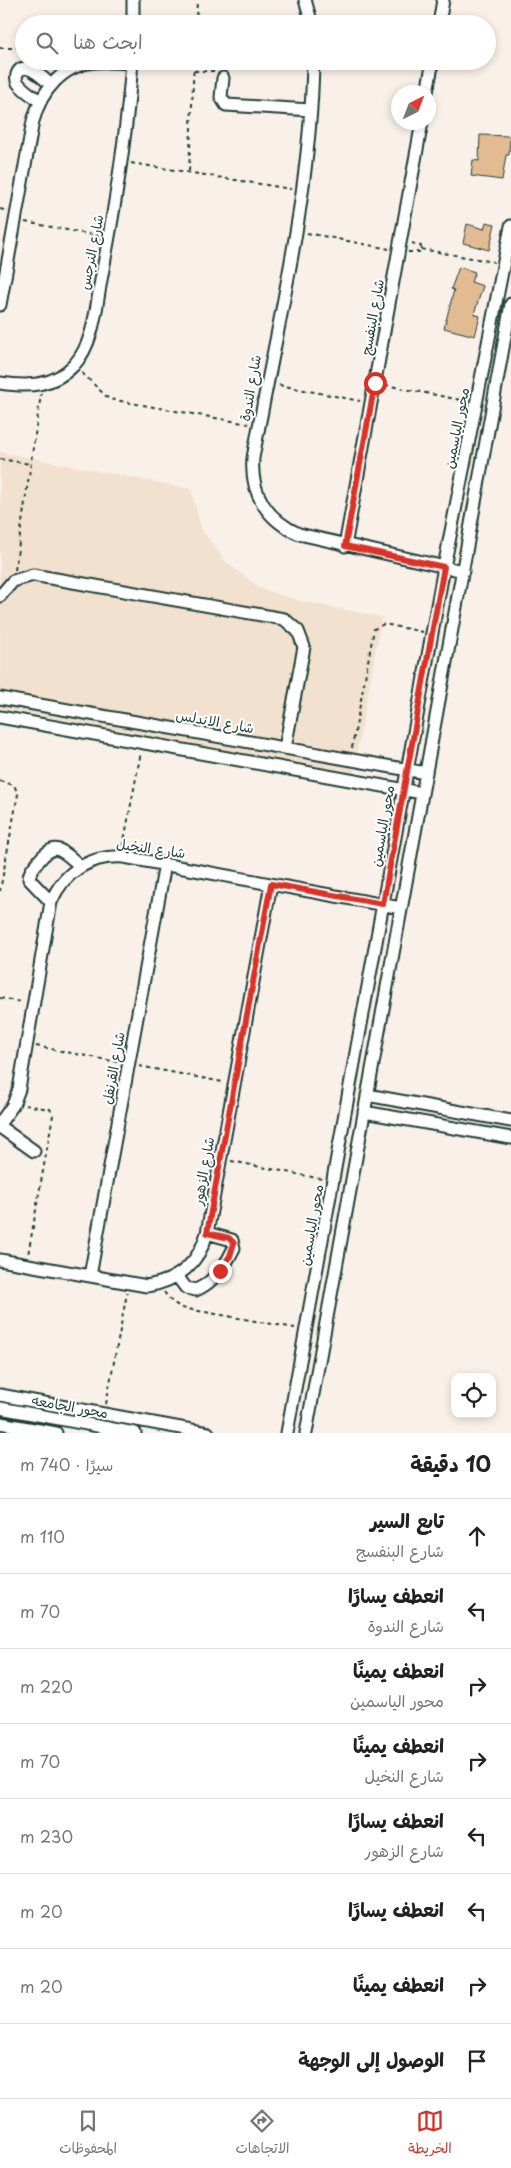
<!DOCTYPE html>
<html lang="ar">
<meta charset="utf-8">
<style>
body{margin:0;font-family:"Playpen Sans","Playpen Sans Arabic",sans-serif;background:#f6f6f6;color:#222;direction:rtl}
.controls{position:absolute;right:15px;bottom:15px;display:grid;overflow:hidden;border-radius:10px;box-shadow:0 2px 8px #0003}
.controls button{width:45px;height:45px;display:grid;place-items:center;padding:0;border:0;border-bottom:1px solid #e0e0e0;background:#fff;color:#222;font:25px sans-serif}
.compass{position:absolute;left:391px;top:85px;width:45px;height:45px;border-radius:50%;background:#fff;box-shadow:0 2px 8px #0003;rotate:42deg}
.stop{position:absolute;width:15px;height:15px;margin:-11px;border:4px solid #d93025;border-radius:50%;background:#fff}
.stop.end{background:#d93025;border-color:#fff;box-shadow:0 1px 5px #0008}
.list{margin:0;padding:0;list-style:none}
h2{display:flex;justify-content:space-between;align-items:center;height:65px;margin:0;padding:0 20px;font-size:21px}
h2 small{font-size:16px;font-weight:400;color:#767676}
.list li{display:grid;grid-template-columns:32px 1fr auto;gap:15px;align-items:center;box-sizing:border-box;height:75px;padding:0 20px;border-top:1px solid #e0e0e0}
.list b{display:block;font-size:19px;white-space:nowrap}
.list p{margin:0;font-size:16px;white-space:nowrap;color:#767676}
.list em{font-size:16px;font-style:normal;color:#767676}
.icon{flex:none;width:28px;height:28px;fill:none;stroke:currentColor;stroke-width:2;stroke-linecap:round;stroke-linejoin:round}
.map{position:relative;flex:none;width:511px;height:1433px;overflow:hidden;direction:ltr}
.search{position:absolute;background:#fff;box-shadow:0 2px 8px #0003;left:15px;right:15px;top:15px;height:55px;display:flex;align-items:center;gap:12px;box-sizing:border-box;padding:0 18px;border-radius:28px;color:#767676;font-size:19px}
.sheet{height:665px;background:#fff}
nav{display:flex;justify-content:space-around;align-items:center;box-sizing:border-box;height:70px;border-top:1px solid #e0e0e0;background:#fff;font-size:14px;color:#767676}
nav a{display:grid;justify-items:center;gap:2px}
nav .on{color:#d93025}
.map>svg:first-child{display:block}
.built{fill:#f2e1cf}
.building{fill:#e2bb93;stroke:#1f3d34}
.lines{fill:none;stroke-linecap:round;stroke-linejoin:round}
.minor-casing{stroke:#1f3d34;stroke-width:15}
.path{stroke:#1f3d34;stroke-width:2;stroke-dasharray:4 4;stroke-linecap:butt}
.minor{stroke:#fff;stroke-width:11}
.route{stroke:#d93025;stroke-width:6}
.labels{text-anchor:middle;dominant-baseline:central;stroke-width:4;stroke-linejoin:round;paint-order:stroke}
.street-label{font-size:14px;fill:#1f3d34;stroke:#fff}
</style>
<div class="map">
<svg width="511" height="1433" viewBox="0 0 511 1433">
<rect width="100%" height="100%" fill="#f9f1e9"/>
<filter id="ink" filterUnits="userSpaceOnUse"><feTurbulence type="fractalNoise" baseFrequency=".02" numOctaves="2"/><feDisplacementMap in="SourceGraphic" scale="10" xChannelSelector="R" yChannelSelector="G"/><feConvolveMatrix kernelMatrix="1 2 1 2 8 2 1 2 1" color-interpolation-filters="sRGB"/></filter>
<g filter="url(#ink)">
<path class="built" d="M0 452 191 489 201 528 225 561 260 588 300 601 382 617 353 774 0 708Z"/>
<path class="building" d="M480 135 510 136 509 155H506L502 180 471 176 473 160 479 161Z
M486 222 495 224 489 250 463 243 467 224 484 229Z
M459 267 475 272 471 282 483 286 474 314 480 316 475 336 444 328 454 290 451 289Z"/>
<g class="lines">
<defs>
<path id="minor" d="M305 0 312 24
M133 24V0
M439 24 443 0
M313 61C311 194 277 327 253 458 250 493 267 520 299 534L463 571
M223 78 221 97 226 105 311 110
M427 92 433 61
M40 101C33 96 23 90 18 83 16 80 16 75 18 72 26 60 44 79 51 85
M0 305 33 121C41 91 63 64 96 62 107 61 120 63 132 63
M0 383C28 387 53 387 74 365 94 343 96 308 101 280 115 207 127 135 132 61
M345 546 422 122
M0 596 13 581 33 575 284 619 298 631 304 647 285 748
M0 698 426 773
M0 717 422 793
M51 902 29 879C29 872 33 868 37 863 56 839 61 851 81 866
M367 1095 511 1121
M364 1112 511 1138
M0 1123 13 1105 19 1089 51 902C64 871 91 855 124 857L401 908
M0 1127 34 1151
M0 1260 147 1286C178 1281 199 1263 207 1233L271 884
M90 1276 165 864
M177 1276 186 1288 196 1290C214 1282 226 1265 234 1248L232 1240 207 1233
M0 1395 208 1433
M0 1408 135 1433
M0 1423 56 1433
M287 1433 444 567 511 226
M306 1433 511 304"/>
</defs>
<use href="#minor" class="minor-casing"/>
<path class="path" d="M196 24 197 0
M0 48H24
M194 71H214
M131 163 291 189
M189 171 194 61
M0 209 8 211
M25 222 99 236
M307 233 389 249
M421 249 494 262
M408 252H420L421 246 412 243
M82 373 109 399 249 424
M279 385 360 401
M385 385 466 401
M0 459 30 464
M15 570 41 394
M352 748 374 629 384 624 423 632
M0 781 14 785 18 794 0 891
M123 846 141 752
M0 998 22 1002
M36 1046 117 1062
M139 1066 223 1082
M25 1105 50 1109 53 1115 28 1255
M231 1161 322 1179
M164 1292 172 1302 182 1308 295 1328
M106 1404 127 1293"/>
<use href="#minor" class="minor"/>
</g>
</g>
<g class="lines" filter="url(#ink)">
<path class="route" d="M220 1271 230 1256 234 1243 229 1238 207 1233 271 884 383 904 444 567 345 546 375 383"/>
</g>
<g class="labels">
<g class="street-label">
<text transform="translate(91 252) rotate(-79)">شارع النرجس</text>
<text transform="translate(372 317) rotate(-80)">شارع البنفسج</text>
<text transform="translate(250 388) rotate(-80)">شارع الندوة</text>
<text transform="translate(456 428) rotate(-79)">محور الياسمين</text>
<text transform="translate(215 721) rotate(10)">شارع الاندلس</text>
<text transform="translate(382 826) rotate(-80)">محور الياسمين</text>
<text transform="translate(151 848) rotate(8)">شارع النخيل</text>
<text transform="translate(113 1068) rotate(-80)">شارع القرنفل</text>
<text transform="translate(203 1171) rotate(-80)">شارع الزهور</text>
<text transform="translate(311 1225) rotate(-80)">محور الياسمين</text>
<text transform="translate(70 1406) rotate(10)">محور الجامعه</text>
</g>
</g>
</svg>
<div class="controls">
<button><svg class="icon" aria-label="locate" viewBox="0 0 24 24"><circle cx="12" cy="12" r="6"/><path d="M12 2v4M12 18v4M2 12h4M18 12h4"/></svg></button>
</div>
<svg class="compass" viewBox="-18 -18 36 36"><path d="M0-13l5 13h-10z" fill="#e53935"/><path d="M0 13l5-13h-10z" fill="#767676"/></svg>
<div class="stop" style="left:375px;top:383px"></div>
<div class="stop end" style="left:220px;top:1271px"></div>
<div class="search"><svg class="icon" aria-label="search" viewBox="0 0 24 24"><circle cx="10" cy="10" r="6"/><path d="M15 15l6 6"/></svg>ابحث هنا</div>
</div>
<section class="sheet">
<h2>10 دقيقة<small>سيرًا · 740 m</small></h2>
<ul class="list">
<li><svg class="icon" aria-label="ahead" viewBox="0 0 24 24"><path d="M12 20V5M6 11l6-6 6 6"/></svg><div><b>تابع السير</b><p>شارع البنفسج</p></div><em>110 m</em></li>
<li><svg class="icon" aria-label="left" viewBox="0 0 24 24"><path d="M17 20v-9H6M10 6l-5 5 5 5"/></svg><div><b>انعطف يسارًا</b><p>شارع الندوة</p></div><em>70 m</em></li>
<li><svg class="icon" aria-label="right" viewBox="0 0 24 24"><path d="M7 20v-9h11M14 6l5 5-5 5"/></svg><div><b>انعطف يمينًا</b><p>محور الياسمين</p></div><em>220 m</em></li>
<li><svg class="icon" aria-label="right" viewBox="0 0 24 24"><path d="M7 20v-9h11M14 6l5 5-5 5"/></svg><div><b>انعطف يمينًا</b><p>شارع النخيل</p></div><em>70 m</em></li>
<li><svg class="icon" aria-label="left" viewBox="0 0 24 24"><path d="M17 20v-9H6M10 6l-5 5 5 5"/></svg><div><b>انعطف يسارًا</b><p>شارع الزهور</p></div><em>230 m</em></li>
<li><svg class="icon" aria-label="left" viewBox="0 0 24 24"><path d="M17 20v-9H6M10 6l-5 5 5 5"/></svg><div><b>انعطف يسارًا</b></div><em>20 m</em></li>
<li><svg class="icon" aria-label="right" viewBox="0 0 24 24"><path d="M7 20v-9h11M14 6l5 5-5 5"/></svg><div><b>انعطف يمينًا</b></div><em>20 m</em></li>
<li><svg class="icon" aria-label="arrive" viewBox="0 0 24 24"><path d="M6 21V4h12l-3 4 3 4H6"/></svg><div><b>الوصول إلى الوجهة</b></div></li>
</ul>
</section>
<nav>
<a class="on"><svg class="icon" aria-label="map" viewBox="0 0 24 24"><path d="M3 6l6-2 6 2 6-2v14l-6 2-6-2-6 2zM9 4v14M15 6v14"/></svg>الخريطة</a>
<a><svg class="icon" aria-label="directions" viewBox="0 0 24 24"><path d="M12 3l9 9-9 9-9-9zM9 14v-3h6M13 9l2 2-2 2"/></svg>الاتجاهات</a>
<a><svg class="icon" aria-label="saved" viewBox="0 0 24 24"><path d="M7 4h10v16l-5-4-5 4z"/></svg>المحفوظات</a>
</nav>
